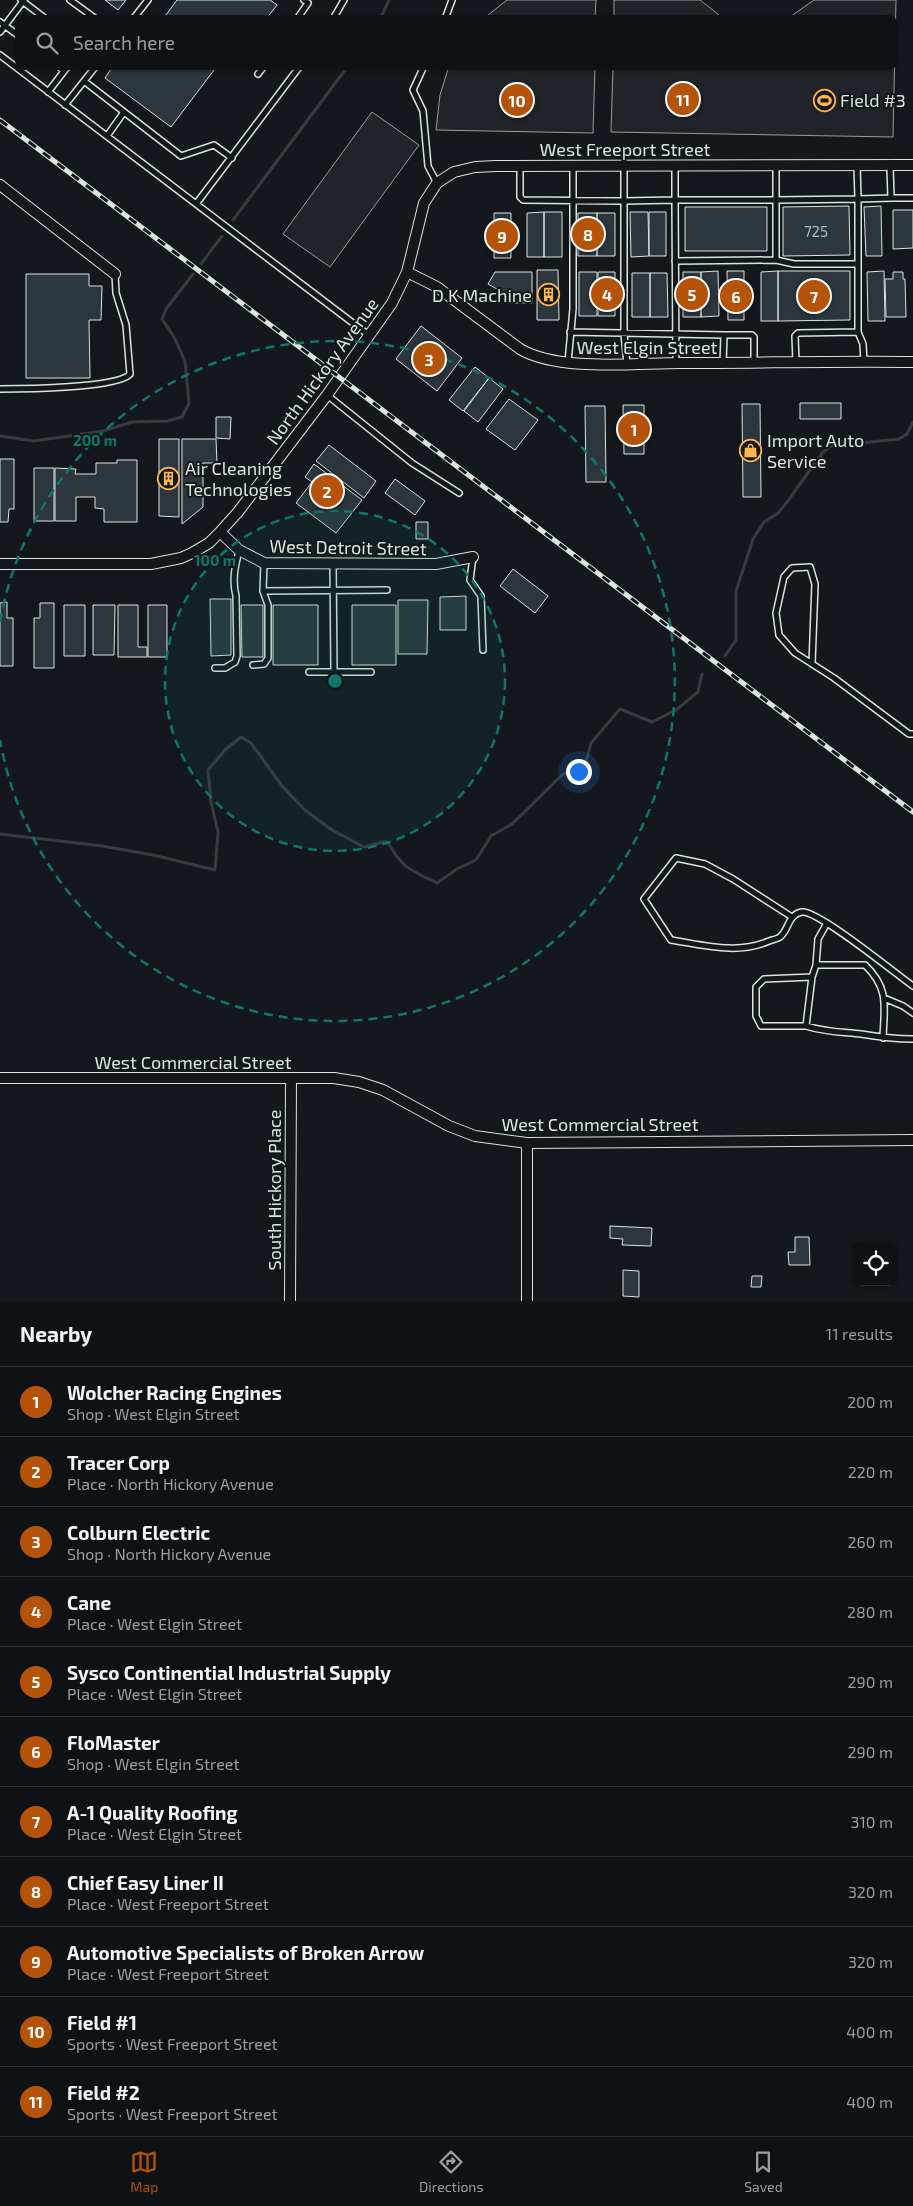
<!DOCTYPE html>
<meta charset="utf-8">
<style>
body{margin:0;font-family:"Exo 2",sans-serif;background:#181b1e;color:#f1f3f6}
.controls{position:absolute;right:15px;bottom:15px;display:grid;overflow:hidden;border-radius:10px;box-shadow:0 1px 4px #0004}
.controls button{width:45px;height:45px;display:grid;place-items:center;padding:0;border:0;border-bottom:1px solid #2f3234;background:#0f1215;color:#f1f3f6;font:25px sans-serif}
.you{position:absolute;left:578px;top:771px;width:18px;height:18px;margin:-12px;border:4px solid #fff;border-radius:50%;background:#1a73e8;box-shadow:0 0 0 8px #1a73e833}
.badge{display:grid;place-items:center;width:32px;height:32px;border-radius:50%;background:#b45309;color:#fff;font-size:16px;font-weight:700}
.pin{position:absolute;translate:-50% -50%;border:2px solid #fff;box-shadow:0 1px 5px #0006}
.list{margin:0;padding:0;list-style:none}
h2{display:flex;justify-content:space-between;align-items:center;height:65px;margin:0;padding:0 20px;font-size:21px}
h2 small{font-size:16px;font-weight:400;color:#9b9ea0}
.list li{display:grid;grid-template-columns:32px 1fr auto;gap:15px;align-items:center;box-sizing:border-box;height:70px;padding:0 20px;border-top:1px solid #2f3234}
.list b{display:block;font-size:19px;white-space:nowrap}
.list p{margin:0;font-size:16px;white-space:nowrap;color:#9b9ea0}
.list em{font-size:16px;font-style:normal;color:#9b9ea0}
.icon{flex:none;width:28px;height:28px;fill:none;stroke:currentColor;stroke-width:2;stroke-linecap:round;stroke-linejoin:round}
.map{position:relative;flex:none;width:913px;height:1301px;overflow:hidden}
.search{position:absolute;background:#0f1215;box-shadow:0 1px 4px #0004;left:15px;right:15px;top:15px;height:55px;display:flex;align-items:center;gap:12px;box-sizing:border-box;padding:0 18px;border-radius:10px;color:#9b9ea0;font-size:19px}
.sheet{height:835px;background:#0f1215}
nav{display:flex;justify-content:space-around;align-items:center;box-sizing:border-box;height:70px;border-top:1px solid #2f3234;background:#0f1215;font-size:14px;color:#9b9ea0}
nav a{display:grid;justify-items:center;gap:2px}
nav .on{color:#b45309}
.map>svg:first-child{display:block}
.green{fill:#202428;stroke:#939e99}
.lines{fill:none;stroke-linecap:round;stroke-linejoin:round}
.stream{stroke:#363b3e;stroke-width:3}
.building{fill:#2c363c;stroke:#d8e6dc}
.lane-casing{stroke:#d8e6dc;stroke-width:8}
.street-casing{stroke:#d8e6dc;stroke-width:12}
.lane{stroke:#14181c;stroke-width:5}
.street{stroke:#14181c;stroke-width:10}
.rail-casing{stroke:#d8e6dc;stroke-width:5}
.rail{stroke:#14181c;stroke-width:3;stroke-dasharray:9;stroke-linecap:butt}
.ring{fill:none;stroke:#0f766e;stroke-width:2.5;stroke-dasharray:9 6}
.labels{text-anchor:middle;dominant-baseline:central;stroke-width:4;stroke-linejoin:round;paint-order:stroke}
.number-label{font-size:15px;fill:#adbab4}
.poi-label{font-size:18px;fill:#d8e6dc;stroke:#14181c;text-anchor:start}
.street-label{font-size:18px;fill:#d8e6dc;stroke:#14181c}
.centre{fill:#0f766e;stroke:#14181c;stroke-width:2.5}
.ring-label{font-size:15px;text-anchor:middle;font-weight:bold;fill:#0f766e;stroke:#14181c;stroke-width:4;stroke-linejoin:round;paint-order:stroke}
</style>
<div class="map">
<svg width="913" height="1301" viewBox="0 0 913 1301">
<rect width="100%" height="100%" fill="#14181c"/>
<path class="green" d="M507 0H596L595 19H483Z
M614 0H700L724 19H614Z
M814 0H896L893 137 611 132 613 66H894V19H787Z
M449 66H595L593 133 436 130 440 95Z
M372 112 419 145 330 267 283 234Z"/>
<g class="lines">
<path class="stream" d="M380 19 389 0
M233 220 348 66
M201 264 222 236
M0 436 34 441 103 431 132 422 168 421 182 417 189 403 185 361 174 337 162 319 166 309 193 274
M725 656 736 640V591L753 539 764 522 778 513 787 502 823 452 831 446 899 439 907 434 913 422
M0 834 102 846 153 855 215 870 218 832 211 802 208 770 225 750 241 737 251 743 282 786 305 810 332 830 364 847 387 841C402 868 410 870 437 883L457 869 476 860 491 836 512 824 563 774 586 762 591 743 620 709 652 722 676 710 698 692 702 674"/>
</g>
<path class="building" d="M105 0H126L118 10Z
M177 0H270L277 5 266 19H163Z
M113 66H217L171 127 105 78Z
M849 206 850 255 783 256V207Z
M881 206 882 256H866L864 207Z
M685 207H767V251H685Z
M893 210H913V248L893 249Z
M544 212H562V257H544Z
M544 212V257H527V213Z
M630 212H648L649 256 631 257Z
M649 212H666V256H649Z
M494 213H511V258H494Z
M578 213H597V256H578Z
M597 213H615V256H597Z
M537 270H558L559 320H537Z
M718 271 719 316 701 317V272Z
M727 271H744V320H728Z
M778 271V321H761V272Z
M778 271H850V320L778 321Z
M884 271 885 321H868L867 272Z
M495 272H532V303H511V296L504 297V293L488 284Z
M579 272H597V316H579Z
M598 272H615V316H598Z
M683 272H701V317H683Z
M893 272H903V279H905L906 317H886L885 279H893Z
M632 273H650V317H632Z
M650 273H667L668 317H650Z
M26 274H89V286H102L101 320H89L90 378H26Z
M421 326 462 358 437 391 396 359Z
M475 367 489 378 463 411 449 400Z
M489 378 503 389 478 422 464 411Z
M509 399 538 420 515 450 486 429Z
M800 403H841V419H800Z
M742 404H760L761 497H743Z
M623 405H644V454H624Z
M585 406H605L606 482H586Z
M216 417H231L230 439 216 438Z
M159 439H179V517L159 516Z
M182 439H216L217 463H203V507L182 524Z
M329 445 376 481 364 498 316 461Z
M0 459H14V509H9L8 522H0Z
M117 460H137V522H104V509L95 508V497H76V521H55V468L76 469 75 474H96V463H117Z
M314 464 362 500 336 533 296 503 312 482 305 477Z
M34 468H54V521H34Z
M395 479 425 501 415 515 385 493Z
M416 522H428V539H416Z
M513 569 548 596 535 613 500 586Z
M466 596V630H440V597Z
M210 599H231V655L211 656Z
M398 600H428L427 654H398Z
M7 602V618H13V666H0V603Z
M40 603H54V668H34V618H40Z
M64 605H85V656H64Z
M93 605H115L114 655H93Z
M118 605H138V647H147V657H118Z
M148 605H167V657H148Z
M241 605H263V657H242Z
M273 605H318V665H273Z
M352 605H396V665H352Z
M610 1226 652 1228 651 1246 622 1245 623 1239 610 1238Z
M795 1237H809L810 1265H789L788 1252H795Z
M623 1270 639 1271V1297L623 1296Z
M752 1276H762L761 1287H751Z"/>
<g class="lines">
<defs>
<path id="lane" d="M21 0 46 19
M70 0 96 19
M133 19 148 0
M297 19 308 3 304 0
M333 19 344 0
M445 19 452 0
M0 22 19 36
M0 32 24 0
M0 55 370 336
M58 66 64 71
M424 66 413 90 423 111 428 166 437 183
M258 74 264 66
M84 81 181 156 214 145 232 158
M48 92 68 66
M65 105 96 66
M107 136 124 112
M520 166V197L523 200 624 201V166
M891 198H913
M196 204 300 66
M776 260 794 264H858
M675 261 776 260V200L858 199 857 165
M570 332 724 335
M568 362 573 309V166
M796 362 795 336 798 333 858 332
M864 362 863 344 858 332V199L891 198 890 166
M676 363 675 200H776V165
M723 363 724 335H752L754 337V362
M627 364 624 334V201L675 200V166
M0 389C21 389 119 388 130 374L126 325 116 293 115 274
M327 395 412 463 459 493
M473 557 470 580 481 596 483 650
M333 564 334 672
M263 591 387 590
M812 664 815 584 810 567 792 568 784 577 776 613 779 635 795 653 834 678 909 734H913
M253 665 264 664 268 658V605L263 591 264 563
M215 668H225L235 662 237 656 236 596C232 580 235 566 239 551
M309 672H371
M792 917 733 879 705 864 676 858 644 899 671 940C704 945 737 955 769 941 772 940 777 939 780 937 789 930 788 914 802 912 818 910 896 974 913 986
M816 965H865C890 989 884 1007 883 1038
M812 977 764 979 756 987V1016L761 1026H806L812 977 816 965 818 939 827 923
M884 998 903 1006 913 1013
M806 1026C825 1032 842 1032 861 1034 879 1037 895 1039 913 1039"/>
<path id="street" d="M0 185 115 274
M407 272 437 287 520 349C559 372 636 363 681 363 758 363 836 361 913 362
M220 532 238 512 327 395 392 303 407 272 424 203 437 183 454 172 475 167 496 166 913 165
M0 564H151L181 558 192 553 209 543 220 532 239 550 264 563 436 564 473 557
M0 1078H334L359 1082 383 1090 449 1126 475 1136 527 1143 913 1140
M290 1301 291 1078
M527 1301V1143"/>
</defs>
<use href="#lane" class="lane-casing"/>
<use href="#street" class="street-casing"/>
<use href="#lane" class="lane"/>
<use href="#street" class="street"/>
<defs>
<path id="rail" d="M0 120 913 812"/>
</defs>
<use href="#rail" class="rail-casing"/>
<use href="#rail" class="rail"/>
</g>
<circle cx="335" cy="681" r="170" fill="#0f766e" fill-opacity=".12"/>
<g class="ring">
<circle cx="335" cy="681" r="170"/>
<path d="M0 622A340 340 0 1 1 0 740"/>
</g>
<defs>
<symbol id="stadium-ring" viewBox="-11 -11 22 22"><circle r="9.5" fill="#14181c" stroke="#ffb74d" stroke-width="1.5"/><path d="M0-5a6.5 5 0 1 0 0 10a6.5 5 0 1 0 0-10ZM-3.5-1.8h7v3.6h-7Z" fill="#ffb74d"/></symbol>
<symbol id="building-ring" viewBox="-11 -11 22 22"><circle r="9.5" fill="#14181c" stroke="#ffb74d" stroke-width="1.5"/><path d="M-4-6H4V6H1V3H-1V6H-4ZM-2.5-4.3h1.7v1.8h-1.7ZM.8-4.3h1.7v1.8H.8ZM-2.5-1h1.7V.8h-1.7ZM.8-1h1.7V.8H.8Z" fill="#ffb74d"/></symbol>
<symbol id="shop-ring" viewBox="-11 -11 22 22"><circle r="9.5" fill="#14181c" stroke="#ffb74d" stroke-width="1.5"/><path d="M-5-2.5h2.3a2.7 3.5 0 0 1 5.4 0H5L5.5 6h-11ZM-1.5-2.5h3a1.5 2.3 0 0 0-3 0Z" fill="#ffb74d"/></symbol>
</defs>
<g fill-rule="evenodd">
<use href="#stadium-ring" x="812" y="88" width="25" height="25"/>
<use href="#building-ring" x="536" y="282" width="25" height="25"/>
<use href="#shop-ring" x="738" y="438" width="25" height="25"/>
<use href="#building-ring" x="156" y="466" width="25" height="25"/>
</g>
<g class="labels">
<g class="number-label">
<text x="816" y="231">725</text>
</g>
<g class="poi-label">
<text x="840" y="100">Field #3</text>
<text x="532" y="295" text-anchor="end">D K Machine</text>
<text x="767" y="440">Import Auto<tspan x="767" dy="21">Service</tspan></text>
<text x="185" y="468">Air Cleaning<tspan x="185" dy="21">Technologies</tspan></text>
</g>
<g class="street-label">
<text x="625" y="149">West Freeport Street</text>
<text x="647" y="347">West Elgin Street</text>
<text transform="translate(322 371) rotate(-54)">North Hickory Avenue</text>
<text transform="translate(348 547) rotate(1)">West Detroit Street</text>
<text x="193" y="1062">West Commercial Street</text>
<text x="600" y="1124">West Commercial Street</text>
<text transform="translate(274 1190) rotate(-90)">South Hickory Place</text>
</g>
</g>
<circle cx="335" cy="681" r="8" class="centre"/>
<g class="ring-label">
<text x="95" y="446">200 m</text>
<text x="215" y="566">100 m</text>
</g>
</svg>
<div class="controls">
<button><svg class="icon" aria-label="locate" viewBox="0 0 24 24"><circle cx="12" cy="12" r="6"/><path d="M12 2v4M12 18v4M2 12h4M18 12h4"/></svg></button>
</div>
<div class="you"></div>
<div class="pin badge" style="left:634px;top:429px">1</div>
<div class="pin badge" style="left:327px;top:491px">2</div>
<div class="pin badge" style="left:429px;top:359px">3</div>
<div class="pin badge" style="left:607px;top:294px">4</div>
<div class="pin badge" style="left:692px;top:294px">5</div>
<div class="pin badge" style="left:736px;top:296px">6</div>
<div class="pin badge" style="left:814px;top:296px">7</div>
<div class="pin badge" style="left:588px;top:234px">8</div>
<div class="pin badge" style="left:502px;top:236px">9</div>
<div class="pin badge" style="left:517px;top:100px">10</div>
<div class="pin badge" style="left:683px;top:99px">11</div>
<div class="search"><svg class="icon" aria-label="search" viewBox="0 0 24 24"><circle cx="10" cy="10" r="6"/><path d="M15 15l6 6"/></svg>Search here</div>
</div>
<section class="sheet">
<h2>Nearby<small>11 results</small></h2>
<ul class="list">
<li><span class="badge">1</span><div><b>Wolcher Racing Engines</b><p>Shop · West Elgin Street</p></div><em>200 m</em></li>
<li><span class="badge">2</span><div><b>Tracer Corp</b><p>Place · North Hickory Avenue</p></div><em>220 m</em></li>
<li><span class="badge">3</span><div><b>Colburn Electric</b><p>Shop · North Hickory Avenue</p></div><em>260 m</em></li>
<li><span class="badge">4</span><div><b>Cane</b><p>Place · West Elgin Street</p></div><em>280 m</em></li>
<li><span class="badge">5</span><div><b>Sysco Continential Industrial Supply</b><p>Place · West Elgin Street</p></div><em>290 m</em></li>
<li><span class="badge">6</span><div><b>FloMaster</b><p>Shop · West Elgin Street</p></div><em>290 m</em></li>
<li><span class="badge">7</span><div><b>A-1 Quality Roofing</b><p>Place · West Elgin Street</p></div><em>310 m</em></li>
<li><span class="badge">8</span><div><b>Chief Easy Liner II</b><p>Place · West Freeport Street</p></div><em>320 m</em></li>
<li><span class="badge">9</span><div><b>Automotive Specialists of Broken Arrow</b><p>Place · West Freeport Street</p></div><em>320 m</em></li>
<li><span class="badge">10</span><div><b>Field #1</b><p>Sports · West Freeport Street</p></div><em>400 m</em></li>
<li><span class="badge">11</span><div><b>Field #2</b><p>Sports · West Freeport Street</p></div><em>400 m</em></li>
</ul>
</section>
<nav>
<a class="on"><svg class="icon" aria-label="map" viewBox="0 0 24 24"><path d="M3 6l6-2 6 2 6-2v14l-6 2-6-2-6 2zM9 4v14M15 6v14"/></svg>Map</a>
<a><svg class="icon" aria-label="directions" viewBox="0 0 24 24"><path d="M12 3l9 9-9 9-9-9zM9 14v-3h6M13 9l2 2-2 2"/></svg>Directions</a>
<a><svg class="icon" aria-label="saved" viewBox="0 0 24 24"><path d="M7 4h10v16l-5-4-5 4z"/></svg>Saved</a>
</nav>
